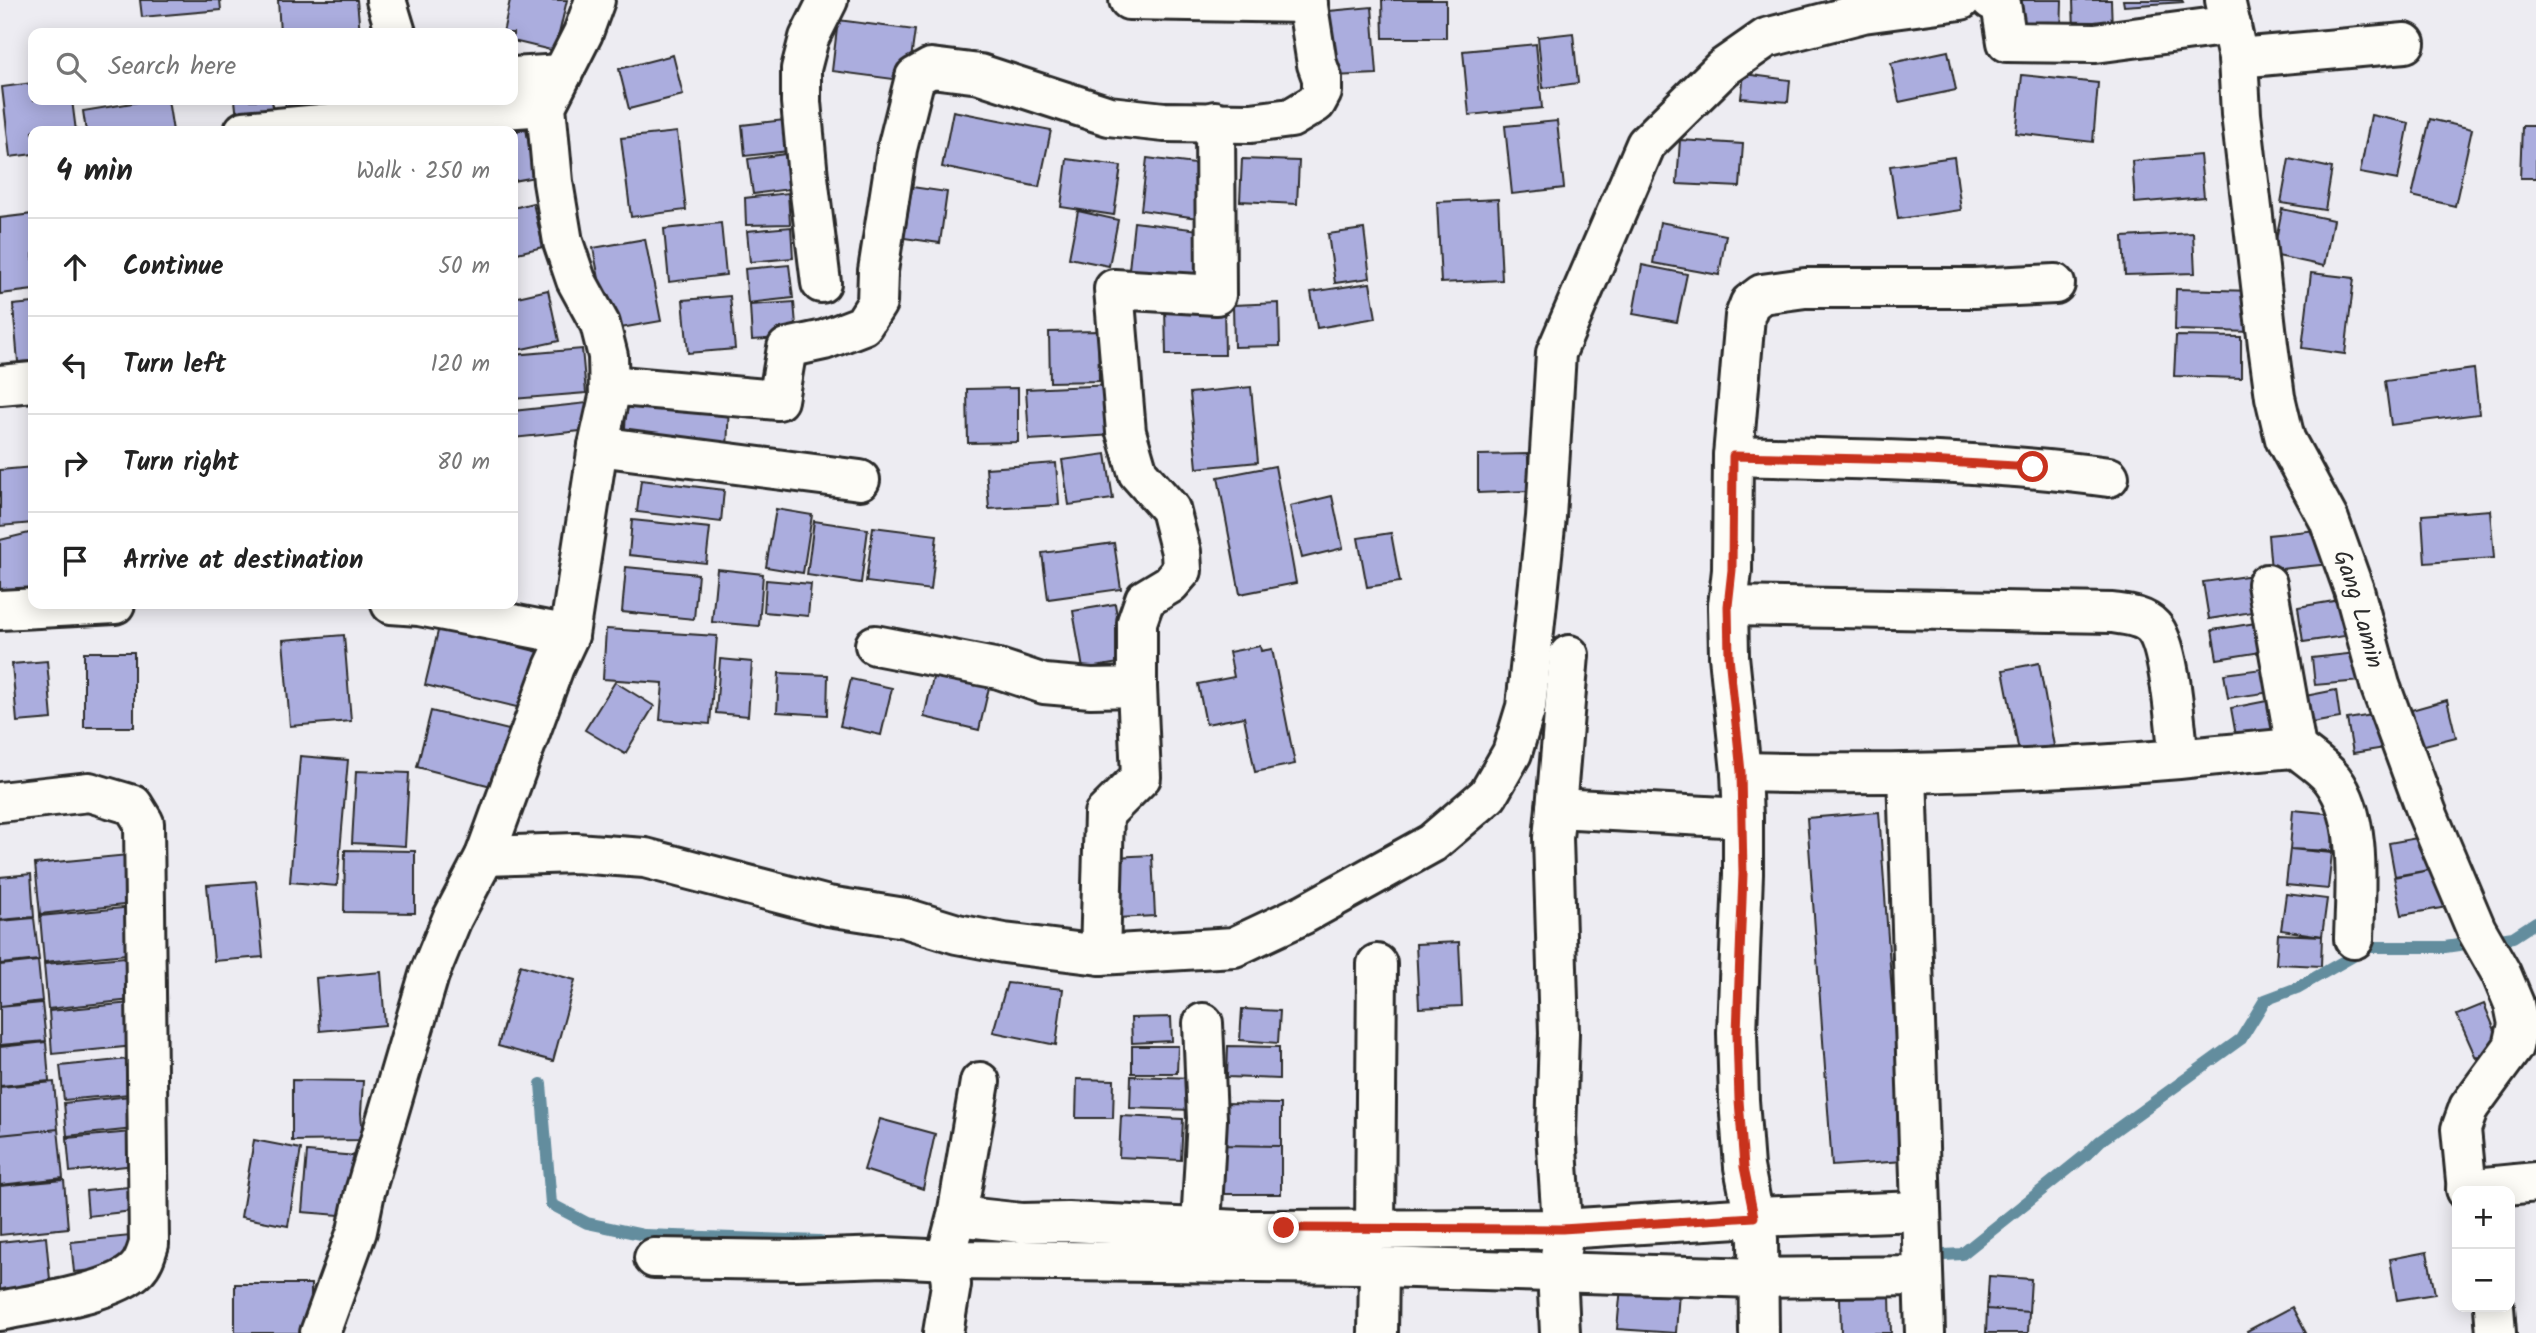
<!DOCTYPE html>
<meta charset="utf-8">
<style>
body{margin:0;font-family:Kalam,sans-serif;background:#f2f2f2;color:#222}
.controls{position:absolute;right:21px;bottom:21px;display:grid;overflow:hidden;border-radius:14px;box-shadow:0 4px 18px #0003}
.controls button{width:63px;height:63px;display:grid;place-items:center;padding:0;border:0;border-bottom:2px solid #e0e0e0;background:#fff;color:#222;font:35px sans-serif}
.stop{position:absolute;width:21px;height:21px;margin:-16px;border:5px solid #c8321e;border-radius:50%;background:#fff}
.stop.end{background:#c8321e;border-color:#fff;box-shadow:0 2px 7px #0008}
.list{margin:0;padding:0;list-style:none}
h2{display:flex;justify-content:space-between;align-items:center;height:91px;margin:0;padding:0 28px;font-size:30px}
h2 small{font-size:23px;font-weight:400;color:#767676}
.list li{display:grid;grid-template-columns:46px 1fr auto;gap:21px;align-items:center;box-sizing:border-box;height:98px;padding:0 28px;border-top:2px solid #e0e0e0}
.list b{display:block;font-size:26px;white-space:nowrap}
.list em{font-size:23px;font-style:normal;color:#767676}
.icon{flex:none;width:38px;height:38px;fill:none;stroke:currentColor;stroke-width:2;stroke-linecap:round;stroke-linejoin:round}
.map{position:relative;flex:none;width:2536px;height:1333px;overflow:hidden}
.search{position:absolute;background:#fff;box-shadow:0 4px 18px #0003;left:28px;top:28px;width:490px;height:77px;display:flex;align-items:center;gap:18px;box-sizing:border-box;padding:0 24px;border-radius:14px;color:#767676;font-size:26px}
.panel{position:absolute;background:#fff;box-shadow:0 4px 18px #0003;left:28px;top:126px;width:490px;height:483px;border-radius:14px}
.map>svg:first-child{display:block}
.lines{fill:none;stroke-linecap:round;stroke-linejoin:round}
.stream{stroke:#648d9e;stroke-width:12}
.building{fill:#abadde;stroke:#2b2b2b;stroke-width:2}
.minor-casing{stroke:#2b2b2b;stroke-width:44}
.minor{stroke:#fdfcf7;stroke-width:38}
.route{stroke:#c8321e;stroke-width:9}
.labels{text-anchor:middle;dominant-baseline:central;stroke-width:6;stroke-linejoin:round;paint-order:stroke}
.street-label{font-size:24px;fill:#2b2b2b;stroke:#fdfcf7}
</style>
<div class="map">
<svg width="2536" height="1333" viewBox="0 0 2536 1333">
<rect width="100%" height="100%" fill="#edecf2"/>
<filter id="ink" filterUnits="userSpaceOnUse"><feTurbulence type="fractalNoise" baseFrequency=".0143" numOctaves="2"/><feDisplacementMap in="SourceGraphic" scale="14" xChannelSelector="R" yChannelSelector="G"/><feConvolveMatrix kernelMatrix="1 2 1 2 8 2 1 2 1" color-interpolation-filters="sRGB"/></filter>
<g filter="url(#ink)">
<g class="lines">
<path class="stream" d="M541 1084 551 1204 587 1223 644 1235 820 1241
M1926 1256 1962 1254 2087 1154 2100 1141 2241 1039 2265 1000 2297 988 2369 947H2445L2513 937 2536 922"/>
</g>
<path class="building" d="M140 0H220L221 10 142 17Z
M278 0H357L360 33H280Z
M510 0H567L555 51 513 41V33H503Z
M1382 0H1446V38H1383Z
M2014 0H2062L2061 39 2012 37Z
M2073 0H2111L2112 30 2074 31Z
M2123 0H2182L2183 2 2124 6Z
M1372 7 1377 74 1333 76 1329 11Z
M838 20 915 30 908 81 832 71Z
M1573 33 1578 83 1543 88 1538 37Z
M1536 44 1542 108 1469 115 1463 51Z
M1948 51 1956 90 1899 102 1891 63Z
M673 55 683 95 629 109 619 69Z
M1744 74 1790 80 1788 102 1741 98Z
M2022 75 2098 83 2093 142 2016 133Z
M33 83V100H72L76 131H33V154L10 157 2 87Z
M151 100H168L173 131H86L83 111Z
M235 100H272L274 115 237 119Z
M285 100H365V103L286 109Z
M953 111 1051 130 1039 187 942 167Z
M2371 115 2409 123 2398 180 2360 173Z
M793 119 797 150 745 156 742 125Z
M2430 119 2472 129 2455 206 2412 196Z
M1557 121 1564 188 1512 194 1505 126Z
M2522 126H2536V178H2520Z
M526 129 535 177 513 181V132Z
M677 132 686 210 631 217 621 138Z
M1680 140 1743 144 1740 187 1677 184Z
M793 153 797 188 753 194 748 159Z
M2200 155 2204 197 2135 203 2132 161Z
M1954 157 1961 210 1898 219 1890 166Z
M1147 158 1211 166 1205 219 1141 210Z
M1067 159 1121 166 1114 215 1061 207Z
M1242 159 1299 161 1297 204 1240 201Z
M2289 159 2332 168 2325 210 2281 203Z
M912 187 947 192 940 243 904 238Z
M788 193 790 224 746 225 745 198Z
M1498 199 1502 280 1441 283 1437 202Z
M533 203 543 247 513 254V208Z
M2282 209 2333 220 2324 266 2273 255Z
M1078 211 1118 220 1109 266 1069 258Z
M33 214V290L0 294V218Z
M1134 222 1208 231 1201 288 1128 279Z
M1660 222 1726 235 1719 275 1653 263Z
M721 223 726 275 669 282 664 229Z
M791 227 793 258 750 262 747 231Z
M1364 229 1370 278 1335 283 1328 234Z
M2193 233 2195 273 2125 275 2123 237Z
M645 239 661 321 609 330 593 248Z
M789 265 793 298 748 303 745 269Z
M1642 265 1687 274 1677 322 1633 314Z
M2311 273 2354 278 2345 354 2302 348Z
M1370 283 1376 318 1317 328 1311 292Z
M2176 289 2255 291 2254 332 2175 330Z
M548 290 559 341 513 351V298Z
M730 296 735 349 688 353 683 300Z
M794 302 797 337 752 340 750 305Z
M33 303V361L18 362 13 305Z
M1279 303 1280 346 1234 347 1233 305Z
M1224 304 1225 355H1166L1165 305Z
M1098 331 1099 381 1050 382 1049 332Z
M2176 336 2241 337V378L2174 376Z
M582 349 586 393 513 399V355Z
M2474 369 2479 414 2391 425 2385 381Z
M1112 385 1115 435 1029 440 1026 389Z
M1251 387 1258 462 1197 468 1190 393Z
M1018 388V442L968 443 967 389Z
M627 396 729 404 727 450 624 444Z
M587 403 590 430 513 438V411Z
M1106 454 1113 499 1069 505 1062 460Z
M1528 454V491L1478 493V455Z
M1056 463 1059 505 989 509 986 468Z
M1275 466 1296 583 1240 594 1218 477Z
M33 467V523L0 526V470Z
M641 480 724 490 721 522 637 512Z
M1332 496 1343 548 1302 558 1290 506Z
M776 509 812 515 803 573 766 567Z
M2490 510 2494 558 2425 563 2422 515Z
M632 520 710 528 706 563 629 555Z
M814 521 868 529 861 583 807 575Z
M873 527 937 535 931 590 866 582Z
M2327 529 2330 564 2271 570 2268 535Z
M33 532V602L0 603V540Z
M1391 533 1400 582 1367 587 1358 538Z
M1114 543 1121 589 1048 599 1042 553Z
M626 567 698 574 694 619 622 612Z
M717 569 763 574 759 626 712 622Z
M2247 576 2252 612 2209 619 2203 582Z
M766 580 811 584 808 616 764 612Z
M2340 600 2345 636 2303 642 2298 607Z
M1115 604 1125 662 1083 669 1073 611Z
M2256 623 2261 652 2217 659 2212 630Z
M439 627 539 652 525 709 425 685Z
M606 629 717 636 710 724 660 720 663 683 603 679Z
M344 635 351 721 290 726 283 640Z
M1260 646 1261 651 1272 649 1295 764 1255 772 1244 717 1206 724 1198 684 1234 677 1229 652Z
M84 652H134V727H84Z
M2356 653 2360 681 2315 685 2312 658Z
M720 659 752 662 748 716 716 713Z
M47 661 52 719 17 722 12 664Z
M2039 663 2054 746 2019 752 2003 670Z
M2269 668 2272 692 2228 698 2224 674Z
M935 669 992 675 979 730 924 717Z
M779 673 828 675 827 715 777 712Z
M851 679 892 688 881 735 840 726Z
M615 682 654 706 625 754 585 730Z
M2336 690 2340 718 2300 725 2295 698Z
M2272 700 2280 739 2238 747 2231 708Z
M2447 700 2456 737 2417 747 2408 711Z
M431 711 517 732 503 789 417 767Z
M2385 713 2391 747 2353 753 2347 719Z
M300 756 348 760 337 886 290 882Z
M356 771 409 773 405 846 352 843Z
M2293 810 2334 814 2332 851 2290 849Z
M1879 812 1904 1161 1832 1166 1807 818Z
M2434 835 2440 868 2395 876 2389 843Z
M2290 849 2332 853 2328 889 2286 885Z
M345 850 415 851V913L344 912Z
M128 855 133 904 40 914 35 864Z
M1152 855 1155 916 1117 918 1114 857Z
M2440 868 2447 907 2402 915 2394 877Z
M31 874 34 917 0 920V877Z
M256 881 263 957 214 961 207 885Z
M2286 894 2327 899 2322 936 2281 930Z
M133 907 137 953 44 962 40 916Z
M34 918 39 960 0 964V921Z
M2278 934 2322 936 2321 966 2276 964Z
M1459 942 1462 1006 1419 1008 1416 944Z
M137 956 141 999 48 1009 44 964Z
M38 961 42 1001 0 1006V965Z
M520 965 575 980 553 1061 498 1046Z
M381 972 385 1025 320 1031 316 978Z
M1007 983 1063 989 1056 1045 993 1032Z
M141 1002 145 1045 52 1054 49 1011Z
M42 1003 46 1041 0 1045V1007Z
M2484 1004 2502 1047 2476 1058 2457 1015Z
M1242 1009 1280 1011 1278 1043 1240 1040Z
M1171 1017 1172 1041 1132 1043 1131 1018Z
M46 1042 49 1081 0 1086V1047Z
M1132 1046H1178L1177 1073H1132Z
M1228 1046 1279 1047V1079L1227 1077Z
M138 1058 141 1093 64 1100 60 1066Z
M1131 1076 1194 1078 1193 1110 1130 1108Z
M1077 1079 1114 1080 1113 1118H1076Z
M292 1080 363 1081 361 1113 363 1140 292 1141Z
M54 1082 58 1129 0 1135V1087Z
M140 1095 144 1128 67 1136 64 1103Z
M1224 1103 1281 1104V1146L1224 1145Z
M1121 1116 1183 1119 1181 1160 1119 1157Z
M880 1119 935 1134 923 1189 864 1170Z
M58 1129 63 1178 0 1185V1135Z
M142 1131 145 1164 70 1172 67 1138Z
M254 1140 301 1149 288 1226 241 1217Z
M1224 1145 1281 1146V1194H1224Z
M307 1152 357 1156 352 1216 302 1212Z
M64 1180 68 1228 0 1235V1186Z
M139 1186 142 1210 88 1216 86 1191Z
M130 1236 132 1266 74 1272 71 1242Z
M46 1237 51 1290 0 1294V1242Z
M2427 1252 2435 1294 2397 1300 2390 1259Z
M1989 1276 2031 1279 2029 1312 1987 1309Z
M235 1284H311V1333H235Z
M1621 1287 1679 1292 1676 1333 1617 1329Z
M1890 1295 1891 1333H1841L1840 1296Z
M2292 1307 2306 1333H2248L2247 1331Z
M1987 1309 2029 1312 2028 1333H1986Z"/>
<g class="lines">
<defs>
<g id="minor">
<path d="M386 0 396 33"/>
<path d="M1129 0 1308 3"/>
<path d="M1991 0 2001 4 2007 42 2095 43 2231 25"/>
<path id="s1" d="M2225 0 2238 58 2241 114 2268 345 2275 397 2285 439 2329 520 2354 590 2380 685 2427 813 2476 929 2501 973 2514 1004 2518 1024 2513 1047 2469 1107 2461 1129 2467 1191"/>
<path d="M2238 58 2405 43"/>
<path d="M513 77 562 74"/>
<path d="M244 131 418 115 546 106"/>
<path d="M821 283 808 177 801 102V69L809 38 828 0"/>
<path d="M0 385 33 382"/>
<path d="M609 385 778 400 787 348 824 340 863 325 877 303 878 271 897 149 915 77 931 68 980 74 1109 116 1164 122 1251 123 1291 118 1316 103 1322 92V78L1317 64 1307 0"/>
<path d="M598 446 860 480"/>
<path d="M1733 456C1859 459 1984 460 2109 477"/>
<path d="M2267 584 2296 748"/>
<path d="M391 604 419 606 569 635"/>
<path d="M1728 606 2112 613C2126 615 2143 616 2153 627 2171 646 2175 729 2179 758"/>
<path d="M0 610 115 604"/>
<path d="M875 645 999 669 1044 684 1091 688 1137 687"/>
<path d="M1741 772C1886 776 2034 771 2179 759 2218 755 2257 751 2296 748 2308 758 2324 768 2333 780 2363 820 2355 892 2354 939"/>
<path d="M1907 773 1925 1333"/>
<path d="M0 802 89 792 133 805 144 823 149 1244C146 1253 144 1262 137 1269 115 1293 33 1304 0 1311"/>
<path d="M1556 808 1569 655"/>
<path d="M485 856 575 853 645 858 828 906 905 918 957 934 1004 943 1100 955 1234 947 1304 914 1432 843 1488 795 1512 753 1526 707 1546 517 1556 353 1646 144 1723 68 1766 38 1863 13 1961 0"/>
<path d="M1100 955 1104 814 1141 777 1137 687V622L1145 599 1170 584 1182 570 1181 552 1170 509 1138 473 1126 432 1114 289 1216 295 1215 121"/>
<path d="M2466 1189 2536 1182"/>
<path d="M957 1216 1022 1223 1068 1222 1241 1230 1562 1229 1754 1217 1920 1211"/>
<path d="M1201 1226 1207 1119 1203 1023"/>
<path d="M1375 1230 1377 964"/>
<path d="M654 1258 796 1260 885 1257 950 1260 1365 1264 1379 1267 1758 1278 1923 1276"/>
<path d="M2494 1307 2496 1333"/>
<path d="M320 1333 357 1231 365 1192 429 975 452 919 485 856 554 667 569 635 598 446 609 397 608 356 600 324 576 280 563 242 553 182 546 106 583 33 595 0"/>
<path d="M943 1333 951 1285 948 1250 957 1216 980 1082"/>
<path d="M1378 1333 1379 1267"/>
<path d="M1560 1333 1557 1271 1563 1240 1556 1134 1559 1033 1553 838 1556 808 1743 818"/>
<path d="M1759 1333 1758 1239 1744 1167 1739 1100 1737 1033 1743 874V818L1741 772 1729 656 1728 606 1732 570 1733 456 1745 316 1750 303 1762 294 1805 288H1974L2055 284"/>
</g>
</defs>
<use href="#minor" class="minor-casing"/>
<use href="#minor" class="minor"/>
</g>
</g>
<g class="lines" filter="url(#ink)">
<path class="route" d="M1284 1228 1562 1229 1754 1217 1744 1167 1739 1100 1737 1033 1743 874 1741 772 1729 656 1728 606 1732 570 1733 456 1910 460 2033 467"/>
</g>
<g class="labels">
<g class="street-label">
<text stroke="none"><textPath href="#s1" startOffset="630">Gang Lamin</textPath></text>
</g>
</g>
</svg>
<div class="controls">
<button>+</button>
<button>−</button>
</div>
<div class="stop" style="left:2033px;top:467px"></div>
<div class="stop end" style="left:1284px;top:1228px"></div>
<div class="search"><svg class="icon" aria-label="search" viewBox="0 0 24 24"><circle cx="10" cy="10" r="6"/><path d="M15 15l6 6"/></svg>Search here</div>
<section class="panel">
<h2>4 min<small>Walk · 250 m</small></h2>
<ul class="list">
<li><svg class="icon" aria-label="ahead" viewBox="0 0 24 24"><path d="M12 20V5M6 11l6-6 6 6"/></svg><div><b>Continue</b></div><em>50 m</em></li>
<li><svg class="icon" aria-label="left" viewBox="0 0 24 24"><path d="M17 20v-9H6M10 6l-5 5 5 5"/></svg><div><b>Turn left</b></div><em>120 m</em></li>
<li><svg class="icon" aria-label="right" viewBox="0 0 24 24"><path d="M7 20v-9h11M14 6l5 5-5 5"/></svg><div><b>Turn right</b></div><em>80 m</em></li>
<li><svg class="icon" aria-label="arrive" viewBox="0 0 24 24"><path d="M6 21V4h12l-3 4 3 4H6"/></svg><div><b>Arrive at destination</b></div></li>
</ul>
</section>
</div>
